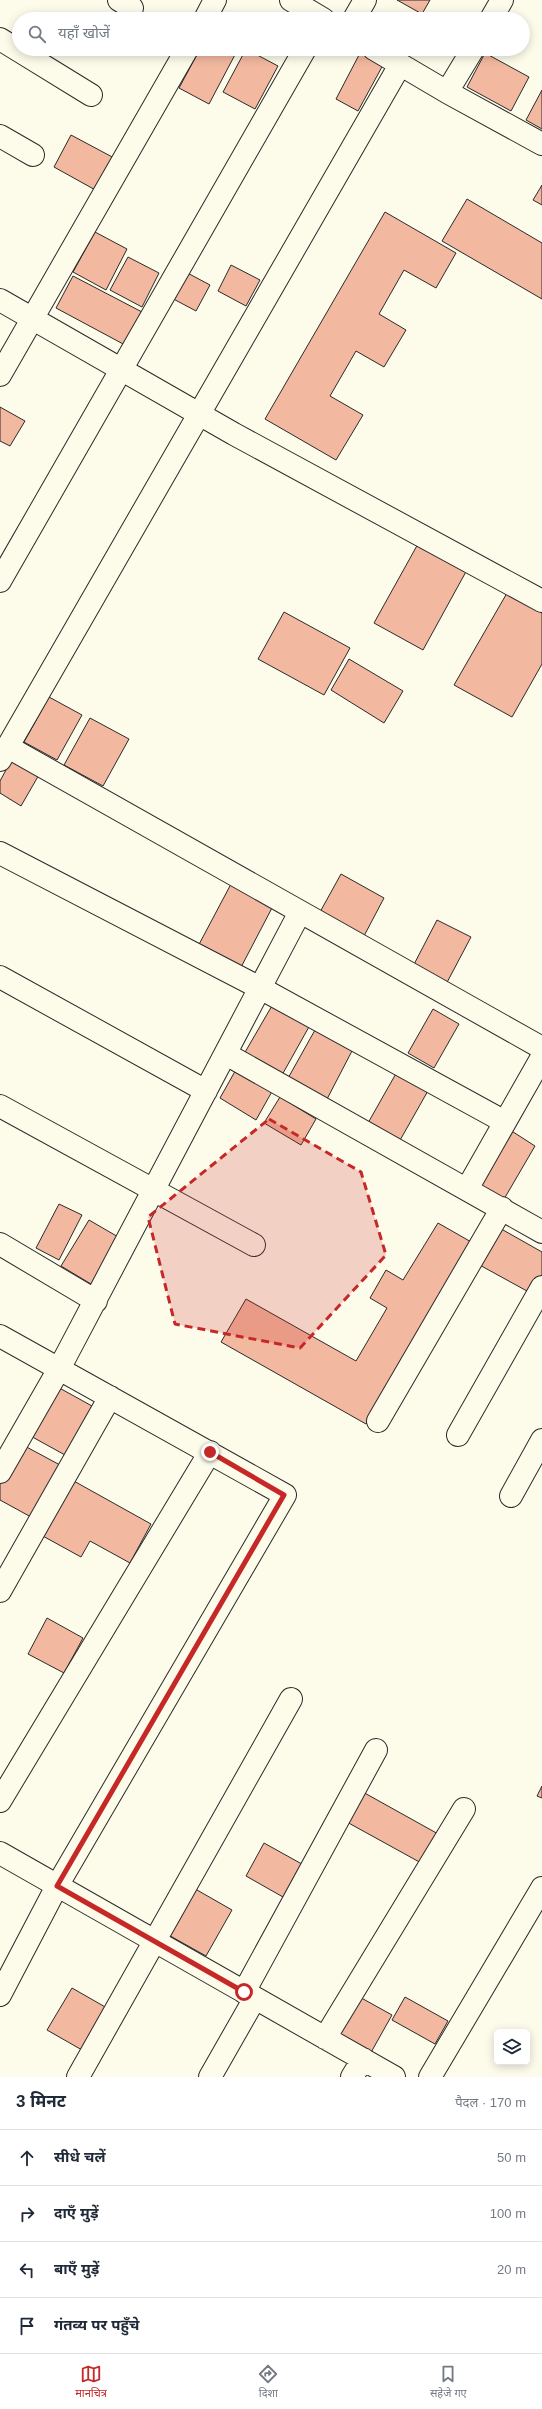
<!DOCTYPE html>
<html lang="hi">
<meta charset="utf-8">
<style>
body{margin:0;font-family:Helvetica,"Noto Sans Devanagari",sans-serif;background:#f2f2f3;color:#1f2937}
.controls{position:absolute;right:12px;bottom:12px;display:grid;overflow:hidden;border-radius:6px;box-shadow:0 2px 10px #0003}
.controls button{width:36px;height:36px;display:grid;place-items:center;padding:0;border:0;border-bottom:1px solid #e0e1e3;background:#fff;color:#1f2937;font:20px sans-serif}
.stop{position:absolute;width:12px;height:12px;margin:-9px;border:3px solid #c62828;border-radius:50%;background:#fff}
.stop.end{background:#c62828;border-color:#fff;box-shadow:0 1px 4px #0008}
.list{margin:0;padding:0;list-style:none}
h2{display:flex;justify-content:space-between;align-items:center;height:52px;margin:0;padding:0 16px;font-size:17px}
h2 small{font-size:13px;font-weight:400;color:#747a83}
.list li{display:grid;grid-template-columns:26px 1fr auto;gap:12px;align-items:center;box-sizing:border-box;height:56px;padding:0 16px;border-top:1px solid #e0e1e3}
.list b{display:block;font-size:15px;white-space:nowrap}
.list em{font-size:13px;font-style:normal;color:#747a83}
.icon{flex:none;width:22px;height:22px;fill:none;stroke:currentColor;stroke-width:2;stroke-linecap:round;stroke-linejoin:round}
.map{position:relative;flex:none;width:542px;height:2077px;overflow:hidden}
.search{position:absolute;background:#fff;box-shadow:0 2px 10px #0003;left:12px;right:12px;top:12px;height:44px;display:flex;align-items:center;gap:10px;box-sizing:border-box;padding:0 14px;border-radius:22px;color:#747a83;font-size:15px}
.sheet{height:276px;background:#fff}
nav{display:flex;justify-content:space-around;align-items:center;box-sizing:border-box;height:56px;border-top:1px solid #e0e1e3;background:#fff;font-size:11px;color:#747a83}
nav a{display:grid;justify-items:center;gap:2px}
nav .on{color:#c62828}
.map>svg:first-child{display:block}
.building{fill:#f2b8a0;stroke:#2b2b2b}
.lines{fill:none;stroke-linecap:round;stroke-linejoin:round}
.minor-casing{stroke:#2b2b2b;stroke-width:24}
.minor{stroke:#fdfbea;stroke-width:22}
.route{stroke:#c62828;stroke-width:5}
.marked{fill:#c62828;fill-opacity:0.2;stroke:#c62828;stroke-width:3;stroke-dasharray:8 5;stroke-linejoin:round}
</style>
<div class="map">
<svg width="542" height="2077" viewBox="0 0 542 2077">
<rect width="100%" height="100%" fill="#fdfbea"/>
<path class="building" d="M397 0H430L422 14Z
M200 49H238L209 104 179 88Z
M246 49 278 66 255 109 223 92Z
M360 53 383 65 358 111 336 99Z
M485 53 529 77 511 111 467 87Z
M542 90V129L526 120Z
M71 135 116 159 99 192 54 167Z
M542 185V205L533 200Z
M467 199 542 243V299L442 241Z
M385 212 456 253 436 288 404 270 379 314 406 330 384 367 356 351 330 396 363 415 336 460 265 419Z
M95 232 127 249 106 290 73 272Z
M128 257 159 273 142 307 110 290Z
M231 265 260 280 246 306 218 291Z
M180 269 210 285 196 311 166 295Z
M73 276 142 312 125 345 56 308Z
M0 407 25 421 10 446 0 441Z
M419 542 468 568 423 650 374 623Z
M507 593 542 613V664L512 717 454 685Z
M284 612 350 648 324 695 258 659Z
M349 659 403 691 384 723 331 690Z
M49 697 82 715 57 760 24 742Z
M90 718 129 739 103 786 64 765Z
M13 757 40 773 21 806 0 793V781Z
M341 874 384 898 364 936 320 912Z
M231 884 273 906 238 973 196 950Z
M437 920 471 937 443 990 410 972Z
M273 1004 310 1025 282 1075 244 1054Z
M433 1009 459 1024 434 1068 408 1053Z
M315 1030 353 1049 326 1101 287 1080Z
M238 1066 274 1088 256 1120 220 1098Z
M398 1070 429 1089 399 1142 368 1123Z
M280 1097 316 1119 301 1145 264 1123Z
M510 1130 535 1146 500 1206 474 1191Z
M59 1204 82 1215 59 1260 36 1248Z
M89 1220 120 1238 91 1284 61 1266Z
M438 1223 473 1243 366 1424 221 1342 246 1299 356 1361 387 1308 370 1298 386 1270 403 1280Z
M496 1226 542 1252V1285L536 1296 476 1263Z
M54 1385 92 1406 65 1455 27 1434Z
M21 1444 60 1465 31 1517 0 1500V1483Z
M72 1480 151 1524 130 1563 90 1541 81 1557 41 1535Z
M47 1618 83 1638 64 1673 28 1654Z
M542 1786V1798L537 1796Z
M361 1791 440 1835 423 1864 345 1821Z
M264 1843 309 1868 290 1901 246 1876Z
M190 1886 232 1910 206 1956 165 1933Z
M72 1988 107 2008 82 2050 47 2030Z
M356 1995 392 2015 369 2056 333 2036Z
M405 1997 448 2021 435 2044 392 2020Z"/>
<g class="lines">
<defs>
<path id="minor" d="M119 0 132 8
M291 0 323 19
M205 19 215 0
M354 19 365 0
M491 19 502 0
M0 39 91 95
M374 49 447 92 542 144
M447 92 473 49
M0 136 33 155
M0 300 234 434 542 601
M0 375 187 49
M0 581 305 49
M8 747 542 1048
M0 760 400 65
M0 853 262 989 505 1122
M0 977 206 1091
M226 1054 542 1232
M0 1106 254 1245
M467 1189 542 1057
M0 1244 96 1301
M0 1336 285 1495 57 1886 0 1995
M378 1421 502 1208
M458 1435 542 1287
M0 1472 59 1369 300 912
M511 1496 542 1440
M0 1591 110 1397
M0 1801 210 1452
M0 1853 394 2077
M244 1992 376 1750
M325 2038 464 1809
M78 2077 291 1699
M210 2077 255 1998
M352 2077 363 2059
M430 2077 542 1888"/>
</defs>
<use href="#minor" class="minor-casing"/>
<use href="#minor" class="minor"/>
</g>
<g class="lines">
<path class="route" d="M210 1452 284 1495 57 1886 244 1992"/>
</g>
<path class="marked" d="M269 1119 361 1172 386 1255 300 1348 175 1324 148 1217Z"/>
</svg>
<div class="controls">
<button><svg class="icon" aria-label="layers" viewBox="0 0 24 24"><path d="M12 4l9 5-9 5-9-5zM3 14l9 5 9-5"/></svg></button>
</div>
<div class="stop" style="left:244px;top:1992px"></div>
<div class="stop end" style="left:210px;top:1452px"></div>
<div class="search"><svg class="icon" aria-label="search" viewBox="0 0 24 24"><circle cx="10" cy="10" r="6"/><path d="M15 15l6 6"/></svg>यहाँ खोजें</div>
</div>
<section class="sheet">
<h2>3 मिनट<small>पैदल · 170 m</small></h2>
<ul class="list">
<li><svg class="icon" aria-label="ahead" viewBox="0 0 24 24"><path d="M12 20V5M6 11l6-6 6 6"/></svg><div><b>सीधे चलें</b></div><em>50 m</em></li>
<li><svg class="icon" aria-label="right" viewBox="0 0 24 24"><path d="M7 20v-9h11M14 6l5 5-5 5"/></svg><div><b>दाएँ मुड़ें</b></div><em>100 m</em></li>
<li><svg class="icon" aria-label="left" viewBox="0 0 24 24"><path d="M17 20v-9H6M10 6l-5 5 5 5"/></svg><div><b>बाएँ मुड़ें</b></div><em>20 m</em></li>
<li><svg class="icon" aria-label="arrive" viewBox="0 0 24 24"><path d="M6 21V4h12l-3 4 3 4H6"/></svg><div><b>गंतव्य पर पहुँचे</b></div></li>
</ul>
</section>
<nav>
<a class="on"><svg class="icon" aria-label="map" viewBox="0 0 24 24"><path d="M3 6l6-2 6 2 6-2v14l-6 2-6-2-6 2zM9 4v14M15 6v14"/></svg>मानचित्र</a>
<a><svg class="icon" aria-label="directions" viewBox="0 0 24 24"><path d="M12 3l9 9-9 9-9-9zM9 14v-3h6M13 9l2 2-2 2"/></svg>दिशा</a>
<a><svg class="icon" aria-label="saved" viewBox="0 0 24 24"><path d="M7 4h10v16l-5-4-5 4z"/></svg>सहेजे गए</a>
</nav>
